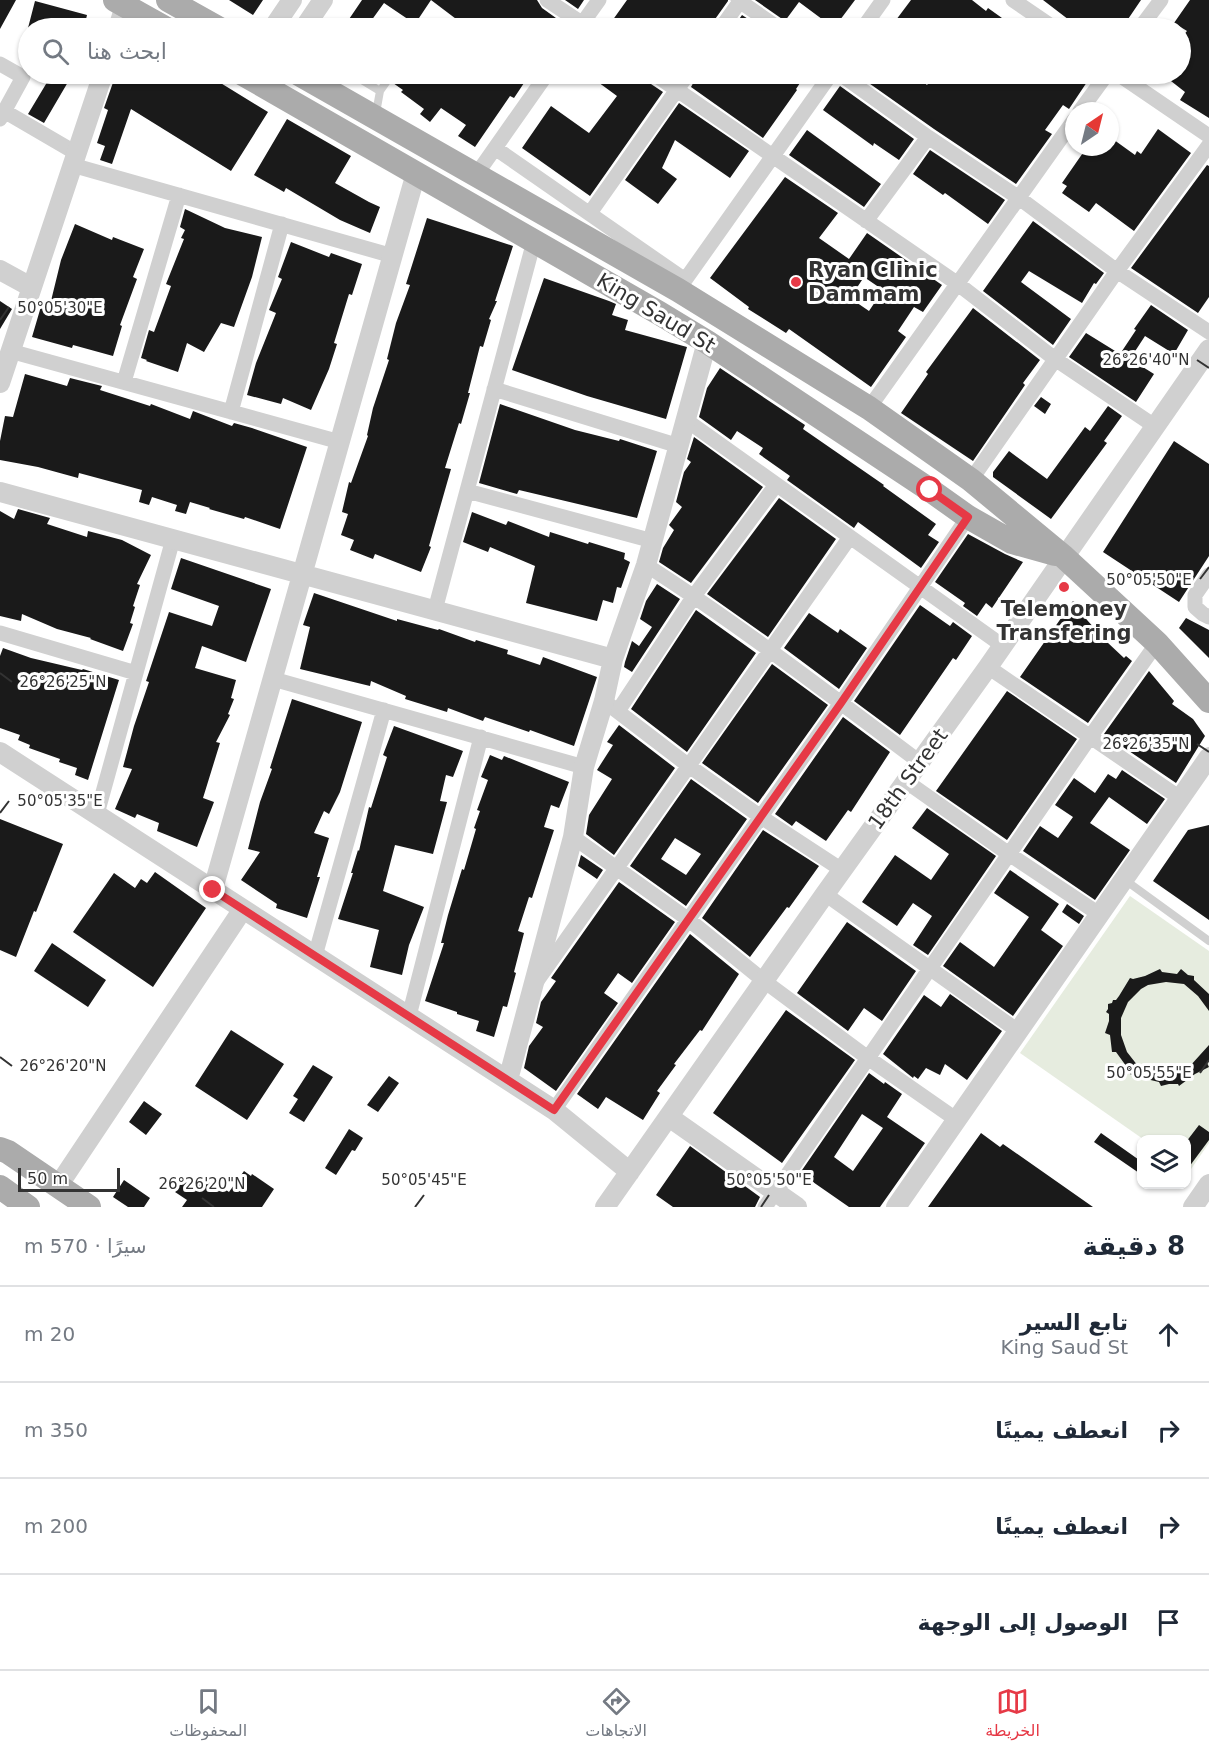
<!DOCTYPE html>
<html lang="ar">
<meta charset="utf-8">
<style>
body{margin:0;font-family:"DejaVu Sans","Noto Sans Arabic",sans-serif;background:#f6f6f7;color:#1f2937;direction:rtl}
.controls{position:absolute;right:18px;bottom:18px;display:grid;overflow:hidden;border-radius:12px;box-shadow:0 2px 4px #0004}
.controls button{width:54px;height:54px;display:grid;place-items:center;padding:0;border:0;border-bottom:2px solid #e0e1e3;background:#fff;color:#1f2937;font:30px sans-serif}
.compass{position:absolute;left:1065px;top:102px;width:54px;height:54px;border-radius:50%;background:#fff;box-shadow:0 2px 4px #0004;rotate:35deg}
.scale{position:absolute;left:18px;bottom:15px;width:102px;box-sizing:border-box;padding-left:6px;border:3px solid #333;border-top:0;font-size:16px;line-height:21px;white-space:nowrap;color:#333;-webkit-text-stroke:4px #fff;paint-order:stroke}
.stop{position:absolute;width:18px;height:18px;margin:-14px;border:4px solid #e63946;border-radius:50%;background:#fff}
.stop.end{background:#e63946;border-color:#fff;box-shadow:0 2px 6px #0008}
.list{margin:0;padding:0;list-style:none}
h2{display:flex;justify-content:space-between;align-items:center;height:78px;margin:0;padding:0 24px;font-size:26px}
h2 small{font-size:20px;font-weight:400;color:#747a83}
.list li{display:grid;grid-template-columns:39px 1fr auto;gap:18px;align-items:center;box-sizing:border-box;height:96px;padding:0 24px;border-top:2px solid #e0e1e3}
.list b{display:block;font-size:22px;white-space:nowrap}
.list p{margin:0;font-size:20px;white-space:nowrap;color:#747a83}
.list em{font-size:20px;font-style:normal;color:#747a83}
.icon{flex:none;width:33px;height:33px;fill:none;stroke:currentColor;stroke-width:2;stroke-linecap:round;stroke-linejoin:round}
.map{position:relative;flex:none;width:1209px;height:1207px;overflow:hidden;direction:ltr}
.search{position:absolute;background:#fff;box-shadow:0 2px 4px #0004;left:18px;right:18px;top:18px;height:66px;display:flex;align-items:center;gap:15px;box-sizing:border-box;padding:0 21px;border-radius:33px;color:#747a83;font-size:22px}
.sheet{height:462px;background:#fff}
nav{display:flex;justify-content:space-around;align-items:center;box-sizing:border-box;height:84px;border-top:2px solid #e0e1e3;background:#fff;font-size:16px;color:#747a83}
nav a{display:grid;justify-items:center;gap:3px}
nav .on{color:#e63946}
.map>svg:first-child{display:block}
.green{fill:#e6ecdf}
.building{fill:#1a1a1a;fill-rule:evenodd}
.lines{fill:none;stroke-linecap:round;stroke-linejoin:round}
.service{stroke:#d0d0d0;stroke-width:8}
.minor{stroke:#d0d0d0;stroke-width:15}
.tertiary{stroke:#d0d0d0;stroke-width:20}
.primary{stroke:#ababab;stroke-width:24}
.route{stroke:#e63946;stroke-width:8}
.ticks{fill:none;stroke:#333;stroke-width:2}
.poi-dot{fill:#e63946;stroke:#fff;stroke-width:2}
.labels{text-anchor:middle;dominant-baseline:central;stroke-width:6;stroke-linejoin:round;paint-order:stroke}
.poi-label{font-size:21px;font-weight:bold;fill:#333;stroke:#fff;text-anchor:start}
.street-label{font-size:21px;fill:#333;stroke:#fff}
.ticks-label{font-size:15px;text-anchor:middle;fill:#333;stroke:#fff;stroke-width:6;stroke-linejoin:round;paint-order:stroke}
</style>
<div class="map">
<svg width="1209" height="1207" viewBox="0 0 1209 1207">
<rect width="100%" height="100%" fill="#fff"/>
<path class="green" d="M1130 896 1209 951V1143L1189 1172 1187 1170 1186 1140 1143 1139 1020 1053Z"/>
<path class="building" d="M0 0H16L0 29Z
M229 0H263L253 15Z
M362 0H537L542 8 563 23 559 28H468L431 0 415 24 384 3 366 28H343Z
M565 0H584L578 9Z
M627 0H728V1L713 22 711 28H607Z
M755 0H855L834 28 799 2 785 21Z
M911 0H972L986 11 988 8 1016 28H952L944 23 940 28H890Z
M1043 0H1141L1122 28H1078L1072 24 1073 23Z
M1190 0H1209V118L1180 100 1185 92 1162 74H1180V39L1187 31 1174 23Z
M35 1 87 15 84 28H28Z
M742 15 762 28H733Z
M52 74 68 82 44 123 28 114Z
M116 74H206L268 112 231 171 131 109 112 164 100 160 105 146 97 143 108 110 104 108Z
M398 74H530L514 98 510 96 475 147 458 136 466 125 441 108 430 122 420 114 424 109 401 92 403 90 393 83Z
M587 74H644L648 82 663 92 590 196 522 148 551 106 589 133 617 96Z
M698 74H806L796 89 797 90 763 138 691 87Z
M856 74H913L927 85 936 74H1081L1089 79 1069 109 1063 105 1045 130 1052 134 1016 184 934 129Z
M840 86 914 139 899 160 874 143 873 146 823 110Z
M679 103 749 151 730 178 675 140 662 168 677 179 658 204 625 180Z
M287 119 351 156 335 183 369 202 380 207 370 233 340 220 286 188 284 192 254 175Z
M1158 129 1191 153 1134 231 1096 203 1089 212 1062 193 1067 186 1062 183 1087 147H1110V137L1135 155 1137 151 1141 154Z
M807 130 881 184 864 207 789 155Z
M930 150 1005 200 988 224 945 193 943 195 913 174Z
M1207 165 1209 166V297L1198 313 1131 268Z
M785 177 838 213 819 238 849 259 867 233 942 285 923 312 914 307 898 331 906 337 871 387 789 329 786 333 748 309 749 307 710 278ZM864 277 883 290 869 311 850 298Z
M185 209 225 228 262 237 252 277 234 327 221 323 204 352 187 343 178 372 146 361 147 360 141 358 149 330 154 332 171 286 166 284 184 239 181 238 185 230 180 227Z
M427 218 513 246 495 301H497L489 319 491 320 483 347 480 346 468 393H470L461 424 459 423 445 468 451 469 429 546 431 547 421 572 375 554 373 559 350 550 354 540 341 535 348 514 342 512 349 482 351 483 368 436 367 435 373 408 389 360 387 359 396 323 410 285 406 284Z
M1033 221 1104 273 1096 284 1094 283 1082 303 1029 271 1021 282 1071 319 1053 345 983 291Z
M75 224 112 240 113 237 144 249 133 277 137 279 120 325 122 326 113 356 73 345 72 348 32 337 42 303 50 305 61 260Z
M291 242 329 257 331 253 362 264 352 295 349 294 334 343 337 344 329 369 311 410 283 398 281 404 247 395 256 363 276 313 269 310 282 279 278 277Z
M544 278 609 301 616 304 612 315 628 320 625 330 687 347 666 419 587 396 512 370Z
M0 301 12 309 0 329Z
M1151 305 1188 330 1174 354 1145 336 1130 359 1154 374 1136 402 1069 357 1086 333 1120 354 1136 330 1134 329Z
M973 308 1040 360 1023 383 1025 385 973 461 901 413 928 374 926 372Z
M720 368 805 425 803 429 884 485 883 486 936 524 928 535 939 542 921 568 858 522 854 528 787 480 790 476 759 454 763 448 737 431 731 440 699 417 707 388Z
M25 374 67 386 70 378 102 386 100 390 150 406 151 404 190 419 193 411 232 426 234 423 252 428 307 447 280 529 245 517 244 519 209 509 210 508 190 502 186 514 175 511 177 505 152 497 149 505 139 502 142 490 79 473 78 478 38 467 0 460V441L5 416 13 417Z
M1041 397 1051 404 1045 414 1034 406Z
M500 404 575 430 619 441 620 439 657 451 637 518 519 490 517 494 479 483Z
M1108 406 1122 416 1104 441 1107 443 1051 519 993 477V472L1009 451 1047 479 1085 427 1090 431Z
M694 437 763 487 691 583 659 562 663 548 674 530 669 525 682 507 676 502 684 472 691 462 687 459Z
M1174 441 1209 464V556L1179 602 1103 552Z
M779 498 836 539 768 637 707 594Z
M18 509 50 518 47 524 87 537 88 531 122 540 151 555 137 584 140 585 133 606 135 607 130 623 133 624 123 651 90 639 91 638 57 629 22 614 21 621 0 616V511L14 519Z
M472 512 506 525 508 521 549 537 550 532 588 544 589 542 625 553 624 559 630 562 621 588 617 587 613 603 603 600 597 621 526 603 535 566 490 547 488 552 463 542Z
M968 534 1005 554 1023 562 992 608 986 603 977 616 963 606 965 603 935 582Z
M181 558 271 589 246 662 202 646 195 668 236 680 231 698 234 699 228 714 230 715 216 742 220 743 203 798 214 802 197 847 157 831 159 823 137 814 135 818 115 809 132 769 123 767 134 726 149 682 146 681 169 612 212 626 219 606 171 589Z
M657 584 680 599 632 672 624 667 625 662 632 641 639 646 652 627 640 619 646 601Z
M314 593 397 621V619L438 630 439 629 475 642 476 640 508 650 507 654 540 665 543 657 597 677 574 746 530 730 529 732 485 717 483 721 448 708 447 712 405 699 406 696 371 681 370 686 300 669 310 627 303 625Z
M1073 601 1083 607 1079 611 1096 630 1098 627 1110 639 1107 642 1124 658 1126 656 1132 661 1088 723 1020 677Z
M920 605 950 626 953 622 972 636 956 660 953 658 900 735 854 701Z
M696 610 756 653 687 752 631 709Z
M809 613 838 633 840 629 867 648 839 689 784 648Z
M1186 618 1209 630V658L1179 628Z
M3 648 31 658 82 670 83 669 119 680 88 780 75 775 77 768 59 762 60 759 29 748 30 745 18 740 20 735 0 728V656Z
M772 664 828 705 758 803 702 763Z
M1149 671 1174 701 1172 704 1193 719 1205 736 1176 783 1104 734Z
M1007 691 1077 739 1007 840 936 791Z
M292 699 362 722 340 792 329 814 324 811 314 833 329 838 317 877H320L307 918 276 908 277 904 241 880 260 852 248 849 260 802 272 769 270 768Z
M843 717 890 752 851 812 848 810 826 841 796 821 792 826 775 814Z
M619 725 675 768 614 855 586 834 589 815 612 779 597 770 613 745 607 742Z
M394 726 463 751 453 777 446 775 440 801 447 802 433 854 395 845 383 891 424 907 409 945 402 975 370 967 379 930 338 919 353 873H351L358 850 359 851 369 807 371 808 387 757 383 755Z
M490 755 502 760 504 756 569 782 559 808 551 805 544 827 554 830 532 898 529 897 518 931 524 933 514 972 516 973 507 1007 503 1006 494 1037 476 1031 479 1021 457 1014V1012L425 1001 444 943H441L448 915 462 869 464 870 476 829 474 828 480 811 477 810 488 780 481 777Z
M1122 770 1165 799 1147 824 1109 797 1090 823 1130 850 1095 900 1023 851 1040 826 1058 838 1073 817 1055 805 1074 778 1095 793 1108 774 1116 779Z
M691 779 747 819 686 906 630 866ZM675 838 701 854 686 875 661 859Z
M927 808 996 856 928 955 913 945 932 916 913 903 897 926 862 902 895 855 931 880 949 854 912 828Z
M0 819 63 844 36 912 34 911 16 957 0 950Z
M1209 825V920L1153 881 1188 830Z
M763 830 819 866 789 908 787 907 750 957 702 918Z
M581 855 603 870 597 879 578 866Z
M1010 870 1059 904 1041 930 1063 946 1013 1016 943 966 960 942 994 967 1029 917 994 893Z
M155 872 206 908 153 987 73 932 114 873 135 888 141 879 147 883Z
M619 882 675 922 632 983 618 973 604 993 618 1003 556 1091 524 1068 529 1046 543 1027 536 1023 541 1002 556 981 551 978Z
M1067 904 1084 916 1079 924 1062 912Z
M847 922 916 971 882 1021 864 1008 848 1031 797 993Z
M690 934 739 974 702 1031 700 1030 674 1064 676 1065 657 1091 660 1093 643 1120 606 1097 598 1109 577 1094Z
M52 943 106 980 88 1007 34 971Z
M1160 969 1162 972 1177 974 1181 969 1188 975 1194 976V980L1209 994V1011L1198 996 1184 984 1166 982 1148 985 1141 989 1128 1002 1121 1018V1035L1127 1052 1138 1066 1169 1076 1190 1066 1209 1045V1061L1207 1063 1209 1067 1195 1074 1179 1086 1178 1084H1169L1161 1086 1159 1082 1138 1077 1135 1079 1132 1075 1128 1073 1129 1070 1116 1052H1112L1110 1035 1105 1033 1109 1021V1014L1106 1012 1108 1009V1004L1112 1003 1113 1000H1116L1119 996 1130 978 1133 979 1145 976Z
M950 994 1002 1031 967 1080 945 1064 940 1075 926 1068 918 1079 914 1076 913 1078 883 1054 924 995 941 1007Z
M786 1010 855 1060 782 1163 713 1113Z
M231 1030 284 1064 247 1120 195 1086Z
M313 1065 333 1077 304 1122 289 1113 298 1099 293 1096Z
M869 1073 884 1084 885 1082 902 1094 887 1117 925 1143 880 1207H849L800 1173ZM862 1114 883 1128 853 1171 834 1157Z
M389 1076 399 1083 378 1112 367 1105Z
M144 1101 162 1114 146 1135 129 1122Z
M1199 1125 1209 1132V1140L1186 1171V1142Z
M349 1129 363 1138 355 1151 352 1150 336 1175 325 1168Z
M981 1133 1000 1147 1003 1144 1093 1207H928Z
M1101 1133 1142 1162V1175L1094 1142Z
M690 1146 760 1197 755 1207H673L656 1195Z
M244 1171 251 1176 252 1174 274 1189 262 1207H182L187 1200 175 1192 184 1178 196 1186 204 1175 229 1192Z
M124 1180 150 1198 144 1207H128L113 1197Z"/>
<g class="lines">
<path class="service" d="M373 28 376 25 384 28
M352 74 380 91 376 113
M326 86 341 74
M380 91 392 74
M1125 880 1209 941"/>
<path class="minor" d="M547 0 589 28
M738 0 778 28
M1013 0 1054 28
M579 28 599 0
M721 28 741 0
M863 28 883 0
M1140 28 1161 0
M0 64 23 77 0 119
M654 74 958 284 1055 359 1156 427
M840 74 928 137 1019 198 1117 271 1209 332
M1118 74 1209 136
M4 111 76 153
M1080 111 1107 74
M495 148 685 280
M72 165 393 256
M476 175 547 74
M590 213 688 74
M866 221 928 137
M678 290 831 74
M10 351 340 442
M124 382 179 195
M494 389 679 446
M869 408 1074 120
M231 412 282 224
M686 420 1003 646
M971 480 1117 271 1209 145
M467 491 653 541
M646 565C741 626 830 695 921 763
M1209 575 1195 595V607L1203 614 1209 617
M435 610 534 241
M0 633 136 673
M988 667 1180 798
M273 679 584 767
M604 701 689 766 761 817 842 870
M618 711 694 596 776 485
M907 782 1009 854 1099 914
M97 814 173 539
M573 837 689 920 764 981 868 1058 957 1120
M825 894 1018 1031
M315 956 384 710
M537 981 850 537
M409 1016 481 737
M554 1110 841 703 968 517
M765 1207 1090 737 1157 643"/>
<path class="tertiary" d="M118 28 125 6
M273 28 292 0
M304 28 323 0
M0 270 31 287
M0 383 103 74
M0 492 613 659
M0 752 554 1110 630 1172
M213 889 416 173
M508 1080 573 837 584 767 604 701 613 659 646 565 707 342
M669 1117 797 1207
M58 1186 243 909
M605 1207 825 894 988 667 1209 349
M896 1207 1209 757
M1193 1207 1209 1184"/>
<path class="primary" d="M115 0 165 28
M168 0 218 28
M243 74 659 313 707 342 930 490 968 517 1012 542 1055 554
M299 74 678 290 869 408 971 480 1064 557 1157 643 1209 701
M0 1149 8 1152 89 1207
M0 1187 28 1207"/>
</g>
<g class="lines">
<path class="route" d="M213 890 554 1110 841 703 968 517 930 490"/>
</g>
<path class="ticks" d="M0 320 9 307M1197 360 1209 368M1200 579 1209 567M0 673 12 682M1197 744 1209 752M0 813 9 801M0 1057 12 1066M1200 1073 1209 1060M202 1198 214 1207M415 1207 424 1195M761 1207 769 1195"/>
<g class="poi-dot">
<circle cx="796" cy="282" r="6"/>
<circle cx="1064" cy="587" r="6"/>
</g>
<g class="labels">
<g class="poi-label">
<text x="808" y="270">Ryan Clinic<tspan x="808" dy="24">Dammam</tspan></text>
<text x="1064" y="609" text-anchor="middle">Telemoney<tspan x="1064" dy="24">Transfering</tspan></text>
</g>
<g class="street-label">
<text transform="translate(656 313) rotate(31)">King Saud St</text>
<text transform="translate(908 779) rotate(-54)">18th Street</text>
</g>
</g>
<g class="ticks-label">
<text x="60" y="313">50°05'30"E</text>
<text x="1146" y="365">26°26'40"N</text>
<text x="1149" y="585">50°05'50"E</text>
<text x="63" y="687">26°26'25"N</text>
<text x="1146" y="749">26°26'35"N</text>
<text x="60" y="806">50°05'35"E</text>
<text x="63" y="1071">26°26'20"N</text>
<text x="1149" y="1078">50°05'55"E</text>
<text x="424" y="1185">50°05'45"E</text>
<text x="769" y="1185">50°05'50"E</text>
<text x="202" y="1189">26°26'20"N</text>
</g>
</svg>
<div class="controls">
<button><svg class="icon" aria-label="layers" viewBox="0 0 24 24"><path d="M12 4l9 5-9 5-9-5zM3 14l9 5 9-5"/></svg></button>
</div>
<svg class="compass" viewBox="-18 -18 36 36"><path d="M0-13l5 13h-10z" fill="#e53935"/><path d="M0 13l5-13h-10z" fill="#747a83"/></svg>
<div class="scale">50 m</div>
<div class="stop" style="left:930px;top:490px"></div>
<div class="stop end" style="left:213px;top:890px"></div>
<div class="search"><svg class="icon" aria-label="search" viewBox="0 0 24 24"><circle cx="10" cy="10" r="6"/><path d="M15 15l6 6"/></svg>ابحث هنا</div>
</div>
<section class="sheet">
<h2>8 دقيقة<small>سيرًا · 570 m</small></h2>
<ul class="list">
<li><svg class="icon" aria-label="ahead" viewBox="0 0 24 24"><path d="M12 20V5M6 11l6-6 6 6"/></svg><div><b>تابع السير</b><p>King Saud St</p></div><em>20 m</em></li>
<li><svg class="icon" aria-label="right" viewBox="0 0 24 24"><path d="M7 20v-9h11M14 6l5 5-5 5"/></svg><div><b>انعطف يمينًا</b></div><em>350 m</em></li>
<li><svg class="icon" aria-label="right" viewBox="0 0 24 24"><path d="M7 20v-9h11M14 6l5 5-5 5"/></svg><div><b>انعطف يمينًا</b></div><em>200 m</em></li>
<li><svg class="icon" aria-label="arrive" viewBox="0 0 24 24"><path d="M6 21V4h12l-3 4 3 4H6"/></svg><div><b>الوصول إلى الوجهة</b></div></li>
</ul>
</section>
<nav>
<a class="on"><svg class="icon" aria-label="map" viewBox="0 0 24 24"><path d="M3 6l6-2 6 2 6-2v14l-6 2-6-2-6 2zM9 4v14M15 6v14"/></svg>الخريطة</a>
<a><svg class="icon" aria-label="directions" viewBox="0 0 24 24"><path d="M12 3l9 9-9 9-9-9zM9 14v-3h6M13 9l2 2-2 2"/></svg>الاتجاهات</a>
<a><svg class="icon" aria-label="saved" viewBox="0 0 24 24"><path d="M7 4h10v16l-5-4-5 4z"/></svg>المحفوظات</a>
</nav>
